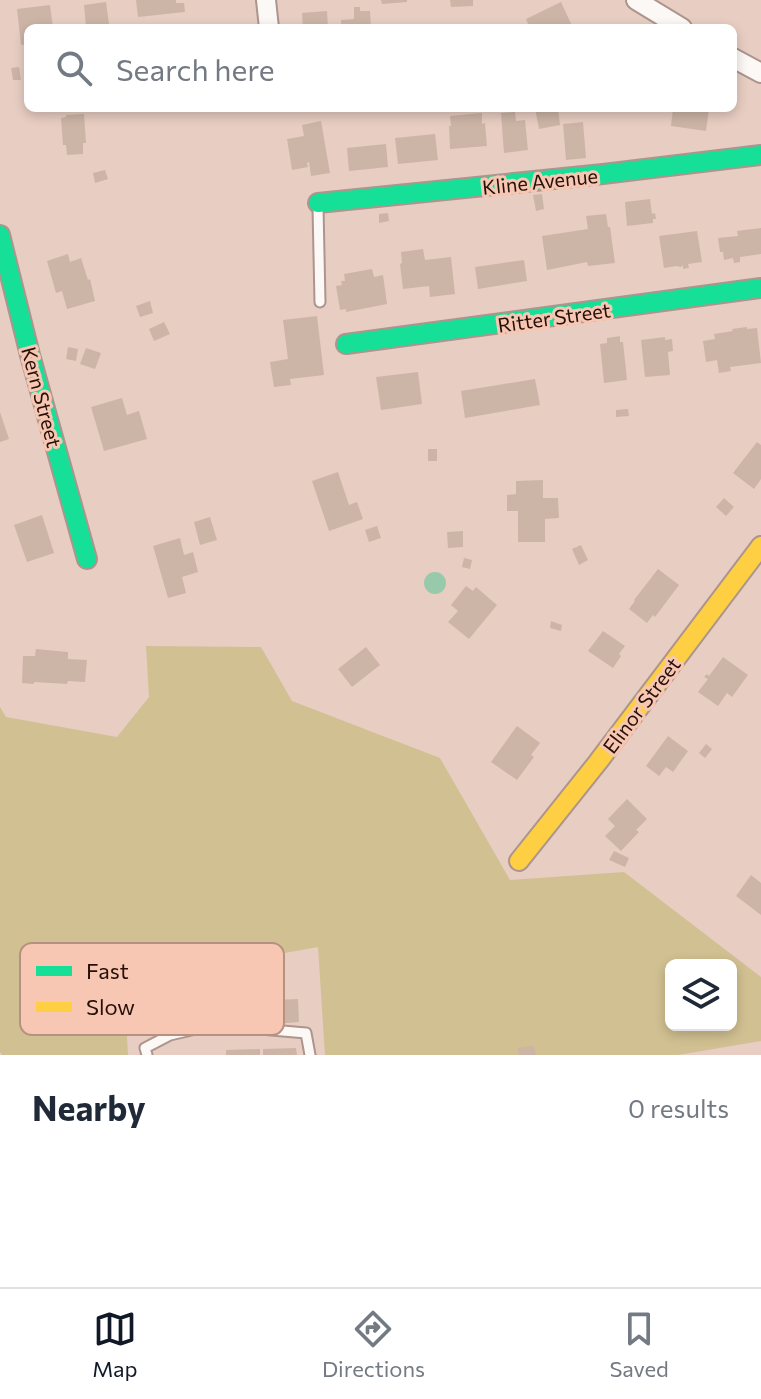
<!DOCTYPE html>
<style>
body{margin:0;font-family:Commissioner,sans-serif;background:#f2f2f3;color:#1f2937}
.controls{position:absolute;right:24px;bottom:24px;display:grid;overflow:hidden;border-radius:12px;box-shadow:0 4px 12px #0003}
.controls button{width:72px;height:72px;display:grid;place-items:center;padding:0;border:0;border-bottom:2px solid #e0e1e3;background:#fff;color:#1f2937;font:40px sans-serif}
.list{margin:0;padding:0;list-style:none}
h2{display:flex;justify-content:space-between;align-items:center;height:104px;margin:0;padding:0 32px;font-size:34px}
h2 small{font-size:26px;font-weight:400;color:#747a83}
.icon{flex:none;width:44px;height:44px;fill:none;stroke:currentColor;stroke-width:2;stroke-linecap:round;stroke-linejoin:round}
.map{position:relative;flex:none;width:761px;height:1055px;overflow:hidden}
.search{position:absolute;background:#fff;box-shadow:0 4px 12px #0003;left:24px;right:24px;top:24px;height:88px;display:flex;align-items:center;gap:20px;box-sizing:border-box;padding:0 28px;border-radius:12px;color:#747a83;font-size:30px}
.sheet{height:232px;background:#fff}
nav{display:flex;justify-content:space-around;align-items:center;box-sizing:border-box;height:112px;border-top:2px solid #e0e1e3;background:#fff;font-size:22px;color:#747a83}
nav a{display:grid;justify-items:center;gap:4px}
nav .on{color:#111827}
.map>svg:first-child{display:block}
.green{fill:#d1c092;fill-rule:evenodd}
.water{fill:#98c9ab}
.building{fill:#ccb5a6}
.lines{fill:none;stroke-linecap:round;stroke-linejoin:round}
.lane-casing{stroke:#ac958c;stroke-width:13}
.street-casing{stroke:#ac958c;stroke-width:22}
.fast-casing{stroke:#ac958c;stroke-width:22}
.slow-casing{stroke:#ac958c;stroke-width:22}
.lane{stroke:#fcf8f6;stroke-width:9}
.street{stroke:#fcf8f6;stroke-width:18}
.fast{stroke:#16e098;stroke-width:18}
.slow{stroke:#ffcf43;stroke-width:18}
.labels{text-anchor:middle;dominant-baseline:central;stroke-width:6;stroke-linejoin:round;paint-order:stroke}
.street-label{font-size:20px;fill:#251008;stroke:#f7c7b3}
.key{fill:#f7c7b3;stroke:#b89080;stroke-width:2}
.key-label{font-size:22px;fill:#251008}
</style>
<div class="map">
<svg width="761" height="1055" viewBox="0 0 761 1055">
<rect width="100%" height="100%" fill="#e8cdc2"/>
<path class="green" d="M146 646 261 647 292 701 440 758 510 880 624 872 761 977V1041L678 1055H325L318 947 124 982 128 1055H2L0 1052V707L6 717 117 737 149 697ZM671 965H731V1025H671Z"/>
<path class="water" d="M424 583a11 11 0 1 1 22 0a11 11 0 1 1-22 0Z"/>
<path class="building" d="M136 0H176V3H184L185 12 138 17Z
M381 0H407V2L382 4Z
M450 0H473V6L451 7Z
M106 2 109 24 86 27 84 5Z
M561 2 573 28H530L526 19Z
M50 5 53 28H28V44L21 45 17 9Z
M354 7H360V11H370L371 28H341V20L354 19Z
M327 11 328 28H303L302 13Z
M19 67 21 80H13L11 68Z
M535 108H558L560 125 539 129Z
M673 108H709L706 131 671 126Z
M515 112 516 121 525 120 528 150 504 153 501 113Z
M482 113V124L485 123 487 146 450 149 449 126H451L450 116Z
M84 114 86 143H83V154L67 155 66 145H63L61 118 66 117V115Z
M321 121 330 173 311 176 309 162 307 163 308 167 292 170 287 139 304 136 302 125Z
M583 122 586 158 566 160 563 124Z
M435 134 438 160 398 164 395 138Z
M386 144 388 167 349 171 347 148Z
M105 170 108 179 95 183 93 173Z
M542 194 544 209 536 211 533 195Z
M650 199 652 214 655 213 656 219H653V223L627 226 625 202Z
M388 213 389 221 379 223V214Z
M606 214 608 227H610L615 263 588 266 587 262 547 270 542 236 588 229 586 216Z
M761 228V254L740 257V262L734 263 733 258 724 260 723 252H720L718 238 738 236 737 231Z
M697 231 702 262 688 264 689 268 683 269V265L681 267 676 266 664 268 659 236Z
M423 249 425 260 451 257 455 294 430 297 429 286 403 289 400 264 402 263 401 252Z
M68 254 70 262 81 258 88 280 90 279 95 301 67 309 62 291 56 293 47 261Z
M524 260 527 281 478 289 475 267Z
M372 269 374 277 383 275 387 304 346 312V309L340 310 336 286 342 285 341 281H345L344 274Z
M150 301 153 313 140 317 136 306Z
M317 316 324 375 290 379 291 385 274 387 270 362 288 359 283 320Z
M164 322 170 334 154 341 149 329Z
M747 327V329L757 328 761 363 730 367 731 371 719 373 717 360 706 362 703 341 715 339 714 334 733 331 732 329Z
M620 336V342H623L627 380 604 383 600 344 607 343V338Z
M665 337V340L672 339 673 351 668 352 670 375 645 377 641 340Z
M68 347 78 349 76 361 66 359Z
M86 348 101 353 95 369 80 364Z
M418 372 422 404 381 410 376 377Z
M535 379 540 405 465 418 461 391Z
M122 398 127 415 139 411 147 439 104 451 91 407Z
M628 409 629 416 616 417V410Z
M0 412 9 439 0 442Z
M757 442 761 445V479L754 489 733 473Z
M428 449H437V461H428Z
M338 472 349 505 357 502 363 519 329 531 312 481Z
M543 480V498H558L559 518 545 519V542H518V511H507V495L516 494V481Z
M724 498 734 507 726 516 716 507Z
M42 515 54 553 27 562 14 525Z
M210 517 217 540 200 545 194 522Z
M377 526 381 538 369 542 365 530Z
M463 531V547L448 548 447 532Z
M180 538 184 555 193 552 198 572 182 577 186 593 168 598 153 546Z
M581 545 588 560 579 565 572 549Z
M464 558 472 560 470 569 462 567Z
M658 569 679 585 655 617 653 615 647 623 629 609 635 601 634 600Z
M466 586 473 591 476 587 497 605 469 639 448 622 458 611 451 605Z
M551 621 562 625 561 631 550 628Z
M603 631 625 646 619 654 621 656 613 668 588 651Z
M366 647 380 665 352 687 338 669Z
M36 649 68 652V659L87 660 85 682 68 681 67 684 34 682V684L22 683 23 656H35Z
M723 657 748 675 732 697 727 693 718 706 698 692 708 679 704 677 707 674 709 676Z
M517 726 540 743 531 755 534 757 517 780 491 762Z
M668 736 688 751 673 772 666 767 659 776 646 766Z
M706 744 712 749 705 758 699 753Z
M627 799 647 819 636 830 639 832 621 851 605 836 615 826 608 819Z
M614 851 629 858 625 867 609 860Z
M751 875 761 883V915L736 896Z
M298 999 299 1022 275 1024 274 1000Z
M534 1046 536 1055H519L518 1048Z
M296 1048 297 1055H263V1049Z
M260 1049V1055H226V1050Z"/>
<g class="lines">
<defs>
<path id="lane" d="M318 207 320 302
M147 1055 145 1048 170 1035 213 1025 306 1033 310 1055"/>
<path id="street" d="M266 0 269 28
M636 0 682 28
M733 58 761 73"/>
<path id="fast" d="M318 203 603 174 761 155
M0 235 30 355 87 559
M346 344 761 288"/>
<path id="slow" d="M519 861 598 762 761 546"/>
</defs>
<use href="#lane" class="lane-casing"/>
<use href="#street" class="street-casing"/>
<use href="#fast" class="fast-casing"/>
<use href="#slow" class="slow-casing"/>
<use href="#lane" class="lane"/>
<use href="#street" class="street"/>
<use href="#fast" class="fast"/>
<use href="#slow" class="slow"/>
</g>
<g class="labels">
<g class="street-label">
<text transform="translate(540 181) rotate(-6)">Kline Avenue</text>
<text transform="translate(554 317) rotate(-8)">Ritter Street</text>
<text transform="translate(42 397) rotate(75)">Kern Street</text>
<text transform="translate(641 705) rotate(-53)">Elinor Street</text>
</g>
</g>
<rect x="20" y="943" width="264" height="92" rx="12" class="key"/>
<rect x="36" y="966" width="36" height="10" fill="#16e098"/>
<rect x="36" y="1002" width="36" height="10" fill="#ffcf43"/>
<g class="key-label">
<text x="86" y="979">Fast</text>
<text x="86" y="1015">Slow</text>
</g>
</svg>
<div class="controls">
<button><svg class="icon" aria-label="layers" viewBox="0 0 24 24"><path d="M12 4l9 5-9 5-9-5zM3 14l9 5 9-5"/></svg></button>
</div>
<div class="search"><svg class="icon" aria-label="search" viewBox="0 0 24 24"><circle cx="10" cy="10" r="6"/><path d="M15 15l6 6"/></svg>Search here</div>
</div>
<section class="sheet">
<h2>Nearby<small>0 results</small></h2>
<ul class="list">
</ul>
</section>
<nav>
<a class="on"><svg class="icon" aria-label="map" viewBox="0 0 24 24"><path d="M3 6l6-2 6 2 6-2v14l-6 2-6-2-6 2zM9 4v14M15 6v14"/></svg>Map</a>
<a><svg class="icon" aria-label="directions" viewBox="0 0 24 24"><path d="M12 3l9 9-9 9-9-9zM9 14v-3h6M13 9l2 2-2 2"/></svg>Directions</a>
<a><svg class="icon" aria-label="saved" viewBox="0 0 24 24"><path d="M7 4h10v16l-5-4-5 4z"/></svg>Saved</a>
</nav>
